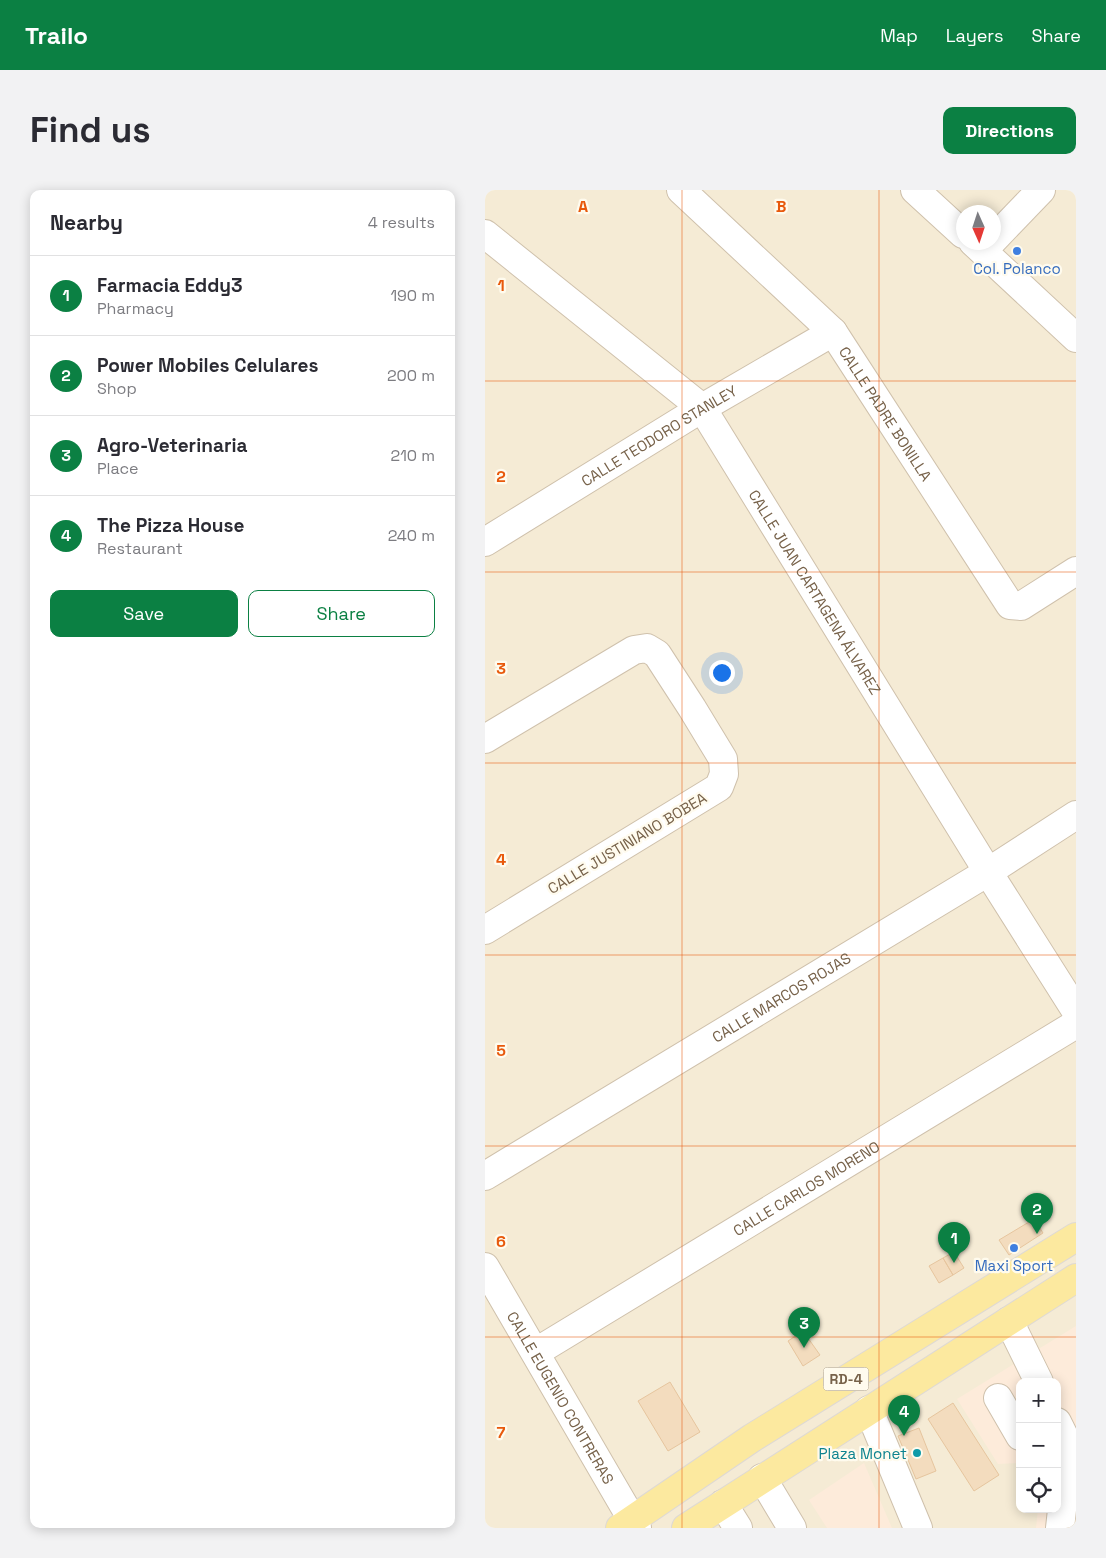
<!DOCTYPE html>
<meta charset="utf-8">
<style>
body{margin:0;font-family:"Space Grotesk",sans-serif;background:#f2f2f3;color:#2b2b33}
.controls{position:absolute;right:15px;bottom:15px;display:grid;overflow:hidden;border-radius:10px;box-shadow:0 2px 12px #0003}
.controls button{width:45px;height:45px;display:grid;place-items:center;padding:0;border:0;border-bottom:1px solid #e1e1e2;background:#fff;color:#2b2b33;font:25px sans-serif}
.compass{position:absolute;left:471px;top:15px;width:45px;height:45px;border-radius:50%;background:#fff;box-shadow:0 2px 12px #0003;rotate:177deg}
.you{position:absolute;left:236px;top:482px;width:18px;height:18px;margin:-12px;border:4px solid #fff;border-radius:50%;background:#1a73e8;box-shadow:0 0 0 8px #1a73e833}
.badge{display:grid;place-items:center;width:32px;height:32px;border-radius:50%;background:#0b8043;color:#fff;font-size:16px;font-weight:700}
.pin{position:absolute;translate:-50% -41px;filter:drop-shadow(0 1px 2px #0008)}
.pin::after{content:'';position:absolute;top:26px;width:18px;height:15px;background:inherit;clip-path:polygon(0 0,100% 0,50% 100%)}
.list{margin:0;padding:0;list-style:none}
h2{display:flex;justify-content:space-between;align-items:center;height:65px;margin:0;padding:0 20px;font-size:21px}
h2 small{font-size:16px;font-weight:400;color:#7c7c81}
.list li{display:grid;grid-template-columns:32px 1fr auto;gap:15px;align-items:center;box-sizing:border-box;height:80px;padding:0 20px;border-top:1px solid #e1e1e2}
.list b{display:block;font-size:19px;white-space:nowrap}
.list p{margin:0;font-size:16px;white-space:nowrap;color:#7c7c81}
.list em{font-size:16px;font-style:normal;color:#7c7c81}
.actions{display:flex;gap:10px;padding:15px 20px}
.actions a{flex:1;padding:11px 0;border:1px solid #0b8043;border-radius:10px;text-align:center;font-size:18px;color:#0b8043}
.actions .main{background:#0b8043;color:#fff}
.icon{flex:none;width:28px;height:28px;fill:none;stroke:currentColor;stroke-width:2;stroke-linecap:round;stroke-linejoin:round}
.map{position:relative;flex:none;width:591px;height:1338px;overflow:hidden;border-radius:10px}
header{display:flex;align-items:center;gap:30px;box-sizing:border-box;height:70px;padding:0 25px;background:#0b8043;color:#fff}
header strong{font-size:24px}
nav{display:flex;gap:28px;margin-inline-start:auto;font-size:18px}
.intro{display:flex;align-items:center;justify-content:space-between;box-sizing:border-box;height:120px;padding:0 30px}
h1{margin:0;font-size:35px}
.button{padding:12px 22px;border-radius:10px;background:#0b8043;color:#fff;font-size:18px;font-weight:700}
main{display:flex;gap:30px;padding:0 30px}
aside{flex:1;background:#fff;border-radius:10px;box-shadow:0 2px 12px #0003}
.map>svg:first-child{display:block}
.residential{fill:#f5ebd5;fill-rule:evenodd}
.commercial{fill:#fdebda}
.building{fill:#f3dcbe;stroke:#e6c59e}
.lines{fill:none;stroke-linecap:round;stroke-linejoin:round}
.minor-casing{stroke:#cfc1ac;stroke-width:30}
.major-casing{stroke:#ded9d4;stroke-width:30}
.minor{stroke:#fff;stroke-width:28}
.major{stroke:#fce99f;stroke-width:28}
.grid{fill:none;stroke:#e8590c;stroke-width:1;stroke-opacity:0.55}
.shop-dot{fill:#3f7fe0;stroke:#fffbee;stroke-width:2}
.culture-dot{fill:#0f9aa8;stroke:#fffbee;stroke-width:2}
.labels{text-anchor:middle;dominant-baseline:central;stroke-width:4.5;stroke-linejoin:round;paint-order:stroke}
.shield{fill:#fffbee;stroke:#a0907b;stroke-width:1}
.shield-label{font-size:14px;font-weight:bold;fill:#77624a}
.shop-label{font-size:15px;fill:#366cbe;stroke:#fffbee}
.street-label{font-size:15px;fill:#77624a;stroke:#fffbee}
.culture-label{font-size:15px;fill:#0d838f;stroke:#fffbee;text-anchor:end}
.grid-label{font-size:16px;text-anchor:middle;font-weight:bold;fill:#e8590c;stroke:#fffbee;stroke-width:4.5;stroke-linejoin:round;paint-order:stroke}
</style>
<header>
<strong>Trailo</strong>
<nav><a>Map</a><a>Layers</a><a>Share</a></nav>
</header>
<div class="intro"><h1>Find us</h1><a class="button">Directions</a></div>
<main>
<aside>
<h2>Nearby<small>4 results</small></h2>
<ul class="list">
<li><span class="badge">1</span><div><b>Farmacia Eddy3</b><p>Pharmacy</p></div><em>190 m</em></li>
<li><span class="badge">2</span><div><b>Power Mobiles Celulares</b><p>Shop</p></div><em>200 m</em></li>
<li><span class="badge">3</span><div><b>Agro-Veterinaria</b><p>Place</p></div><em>210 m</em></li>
<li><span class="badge">4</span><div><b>The Pizza House</b><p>Restaurant</p></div><em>240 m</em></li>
</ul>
<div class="actions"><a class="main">Save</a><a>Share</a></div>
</aside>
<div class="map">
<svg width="591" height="1338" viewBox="0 0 591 1338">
<rect width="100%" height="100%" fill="#fdf8e7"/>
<path class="residential" d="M0 0H591V1338H0ZM478 22H508V52H478ZM535 1192H572V1319H535Z"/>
<path class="commercial" d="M591 1136V1338H551L553 1319H572V1192H535V1273L513 1274 472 1209Z
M379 1273 407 1338H342L324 1310Z"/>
<path class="building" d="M549 1029 558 1043 524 1065 514 1050Z
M469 1062 479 1078 468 1085 458 1068Z
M458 1068 468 1085 454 1093 444 1076Z
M318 1141 335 1165 318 1176 303 1151Z
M185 1192 215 1242 183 1261 153 1211Z
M468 1213 514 1285 489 1301 443 1229Z
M434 1238 451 1281 431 1289 413 1246Z"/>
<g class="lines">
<defs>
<g id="minor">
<path id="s1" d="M196 0 348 142 525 415 536 416 591 381"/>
<path d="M430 0 478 44"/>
<path id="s2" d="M0 44 217 218 503 682 591 821"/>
<path d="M508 50 556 0"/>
<path d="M488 52 591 148"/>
<path id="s3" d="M0 352 217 218 348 142"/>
<path d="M0 549 149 460 162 458 172 464 207 518 238 569 239 584 234 597 0 740"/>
<path id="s4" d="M0 986 503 682 591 625"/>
<path id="s5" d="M0 1077 152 1338"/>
<path d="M524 1131 554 1192"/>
<path id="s6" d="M51 1162 591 834"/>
<path d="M513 1208 535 1246"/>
<path d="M384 1220 433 1338"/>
<path d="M572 1232 584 1256 575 1338"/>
<path d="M277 1288 307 1338"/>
<path d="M238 1314 253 1338"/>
</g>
<path id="major" d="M135 1338 267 1248 591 1047
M201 1338 591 1088"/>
</defs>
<use href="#minor" class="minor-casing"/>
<use href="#major" class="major-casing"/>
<use href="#minor" class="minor"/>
<use href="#major" class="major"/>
</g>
<path class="grid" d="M197 0V1338M394 0V1338M0 191H591M0 382H591M0 573H591M0 765H591M0 956H591M0 1147H591"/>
<g class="shop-dot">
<circle cx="532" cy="61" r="5"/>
<circle cx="529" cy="1058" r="5"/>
</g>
<circle class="culture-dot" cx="432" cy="1263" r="5"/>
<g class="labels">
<rect class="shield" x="338.5" y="1177.5" width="45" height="23" rx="4"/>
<g class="shield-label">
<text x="361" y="1189">RD-4</text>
</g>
<g class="shop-label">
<text x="532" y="78">Col. Polanco</text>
<text x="529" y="1075">Maxi Sport</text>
</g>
<g class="street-label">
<text stroke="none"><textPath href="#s1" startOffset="305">CALLE PADRE BONILLA</textPath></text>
<text stroke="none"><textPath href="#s3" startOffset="204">CALLE TEODORO STANLEY</textPath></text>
<text stroke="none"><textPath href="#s2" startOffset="494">CALLE JUAN CARTAGENA ÁLVAREZ</textPath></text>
<text transform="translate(142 653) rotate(-31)">CALLE JUSTINIANO BOBEA</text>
<text stroke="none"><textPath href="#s4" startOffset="346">CALLE MARCOS ROJAS</textPath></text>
<text stroke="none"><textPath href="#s6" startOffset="316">CALLE CARLOS MORENO</textPath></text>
<text stroke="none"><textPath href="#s5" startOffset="151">CALLE EUGENIO CONTRERAS</textPath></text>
</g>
<g class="culture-label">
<text x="422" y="1263">Plaza Monet</text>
</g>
</g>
<g class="grid-label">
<text x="98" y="22">A</text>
<text x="296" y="22">B</text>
<text x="16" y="101">1</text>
<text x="16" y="292">2</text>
<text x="16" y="484">3</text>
<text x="16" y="675">4</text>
<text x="16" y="866">5</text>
<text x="16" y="1057">6</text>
<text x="16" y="1248">7</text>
</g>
</svg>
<div class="controls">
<button>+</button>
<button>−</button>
<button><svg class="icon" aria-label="locate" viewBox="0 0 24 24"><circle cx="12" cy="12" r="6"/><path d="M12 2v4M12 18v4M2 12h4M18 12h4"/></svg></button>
</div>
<svg class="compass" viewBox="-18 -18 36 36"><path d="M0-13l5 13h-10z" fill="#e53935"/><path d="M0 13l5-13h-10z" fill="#7c7c81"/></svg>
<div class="you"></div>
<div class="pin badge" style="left:469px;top:1073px">1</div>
<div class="pin badge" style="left:552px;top:1044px">2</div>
<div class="pin badge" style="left:319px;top:1158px">3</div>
<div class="pin badge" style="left:419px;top:1246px">4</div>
</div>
</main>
